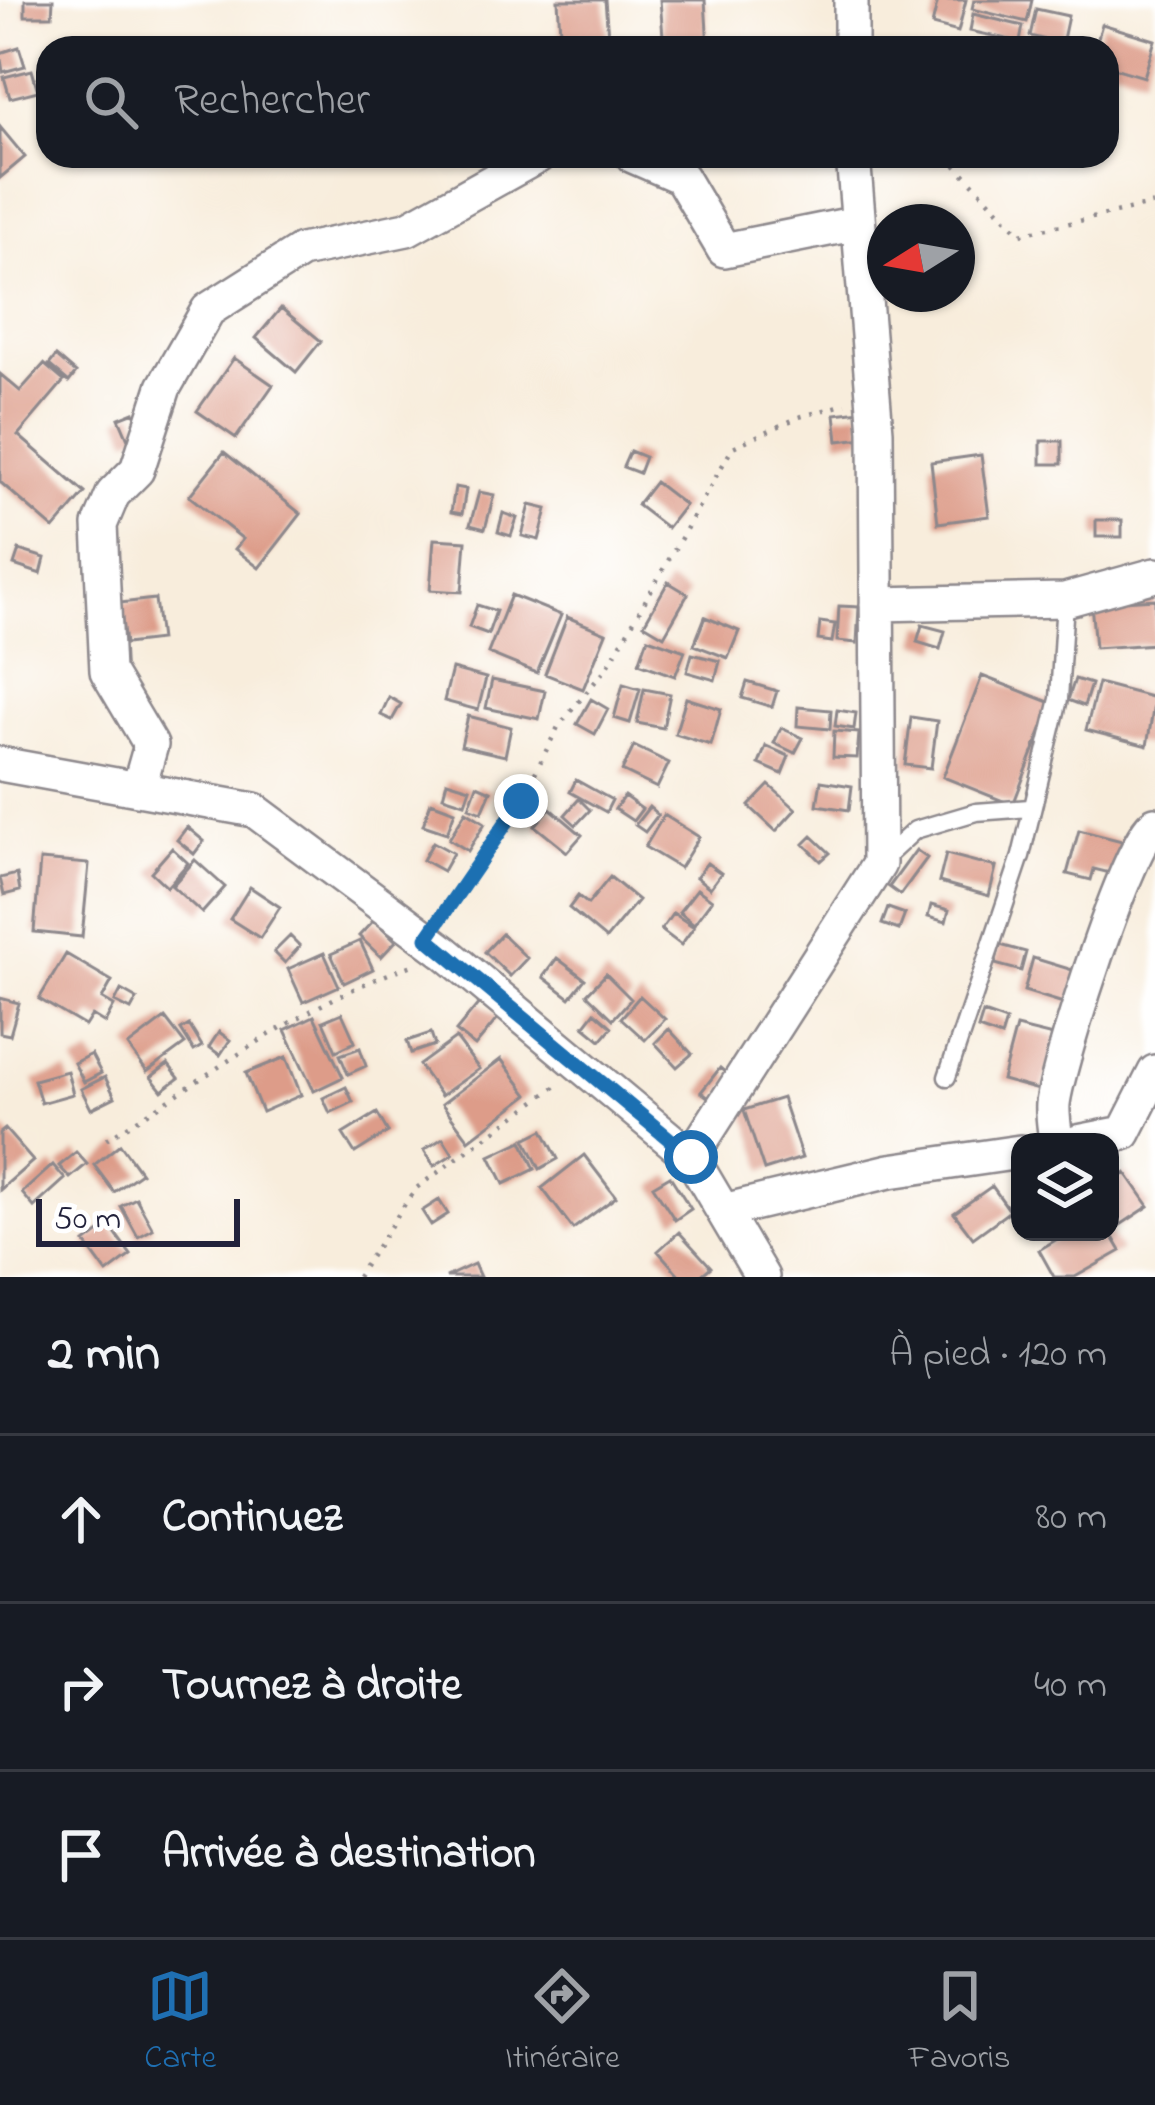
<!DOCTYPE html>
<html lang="fr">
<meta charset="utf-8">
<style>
body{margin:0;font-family:"Indie Flower",sans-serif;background:#242831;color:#f1f3f6}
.controls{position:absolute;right:36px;bottom:36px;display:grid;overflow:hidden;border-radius:24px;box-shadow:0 3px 9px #0004}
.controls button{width:108px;height:108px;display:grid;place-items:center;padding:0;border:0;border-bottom:3px solid #363941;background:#171b24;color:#f1f3f6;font:60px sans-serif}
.compass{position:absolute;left:867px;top:204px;width:108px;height:108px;border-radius:50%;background:#171b24;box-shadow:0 3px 9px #0004;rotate:259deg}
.scale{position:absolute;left:36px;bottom:30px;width:204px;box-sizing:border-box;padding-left:12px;border:6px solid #22223b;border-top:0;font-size:33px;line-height:42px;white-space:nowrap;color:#22223b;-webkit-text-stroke:9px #fff;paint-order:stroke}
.stop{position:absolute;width:36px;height:36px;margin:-27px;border:9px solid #1f6fb2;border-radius:50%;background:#fff}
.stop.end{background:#1f6fb2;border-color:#fff;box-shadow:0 3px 12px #0008}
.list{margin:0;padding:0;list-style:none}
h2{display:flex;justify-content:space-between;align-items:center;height:156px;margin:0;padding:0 48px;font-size:51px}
h2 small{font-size:39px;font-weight:400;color:#9ea1a6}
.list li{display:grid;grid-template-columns:78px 1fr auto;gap:36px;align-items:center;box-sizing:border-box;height:168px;padding:0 48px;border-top:3px solid #363941}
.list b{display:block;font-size:45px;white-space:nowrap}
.list em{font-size:39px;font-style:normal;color:#9ea1a6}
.icon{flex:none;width:66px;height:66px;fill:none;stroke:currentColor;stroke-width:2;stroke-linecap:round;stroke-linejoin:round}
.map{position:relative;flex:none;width:1155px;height:1277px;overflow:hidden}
.search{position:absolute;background:#171b24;box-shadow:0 3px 9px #0004;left:36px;right:36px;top:36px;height:132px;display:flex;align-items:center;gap:30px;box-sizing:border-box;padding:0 42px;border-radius:36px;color:#9ea1a6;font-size:45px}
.sheet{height:660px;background:#171b24}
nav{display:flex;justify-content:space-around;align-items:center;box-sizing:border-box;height:168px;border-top:3px solid #363941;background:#171b24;font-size:33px;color:#9ea1a6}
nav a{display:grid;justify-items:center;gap:6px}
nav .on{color:#1f6fb2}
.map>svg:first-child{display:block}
.building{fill:#dd9c89}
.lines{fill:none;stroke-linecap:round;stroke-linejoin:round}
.lane-casing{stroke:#8d888c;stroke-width:21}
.street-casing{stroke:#8d888c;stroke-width:38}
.path{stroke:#8d888c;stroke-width:4.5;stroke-dasharray:3 9;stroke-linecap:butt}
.lane{stroke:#fff;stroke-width:16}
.street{stroke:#fff;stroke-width:33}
.route{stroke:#1f6fb2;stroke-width:15}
</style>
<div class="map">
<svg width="1155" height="1277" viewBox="0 0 1155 1277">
<rect width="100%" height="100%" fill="#fff"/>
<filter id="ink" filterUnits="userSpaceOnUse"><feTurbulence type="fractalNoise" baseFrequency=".00833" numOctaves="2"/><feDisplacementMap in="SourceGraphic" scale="24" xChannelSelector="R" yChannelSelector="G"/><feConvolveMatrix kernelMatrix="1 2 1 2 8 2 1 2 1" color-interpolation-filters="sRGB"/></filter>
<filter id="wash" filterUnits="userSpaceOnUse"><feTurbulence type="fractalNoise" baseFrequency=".004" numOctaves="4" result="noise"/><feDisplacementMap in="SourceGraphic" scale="48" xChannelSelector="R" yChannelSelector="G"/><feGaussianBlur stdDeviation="2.7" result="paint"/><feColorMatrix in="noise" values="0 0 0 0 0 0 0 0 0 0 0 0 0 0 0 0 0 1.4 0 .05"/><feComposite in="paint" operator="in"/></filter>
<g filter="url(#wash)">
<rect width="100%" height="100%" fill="#f8eddc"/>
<g id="blocks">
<path class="building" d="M25 0H53L52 16H25Z
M558 0H605L609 48H561Z
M660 0H705L708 48H664Z
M938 0H966L958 32 932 25Z
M974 0H1032L1027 22 972 9Z
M1036 9 1068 16 1062 44 1030 36Z
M973 14 1023 26 1020 42 970 31Z
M1102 24 1155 40 1144 77 1107 66V48H1095Z
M19 47 25 66 3 72 0 53Z
M32 70 38 91 10 98 4 77Z
M0 127 25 157 0 178Z
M281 308 321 341 296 372 256 338Z
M56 356 76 373 69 382 49 365Z
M234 358 273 385 236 438 197 411Z
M44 364 64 381 18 435 85 493 54 529 0 482V374L20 391Z
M861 411 864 438 838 441 835 414Z
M134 412 142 433 128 439 119 418Z
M1041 441H1062V464H1041Z
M630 451 645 457 639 473 623 467Z
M224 452 301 514 259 568 235 549 243 539 189 496Z
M981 455 989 516 938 523 931 462Z
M655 482 685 505 667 528 637 505Z
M455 487 466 489 462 514 451 512Z
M479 492 494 495 485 529 470 525Z
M530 505 547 509 539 540 522 536Z
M503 513 517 518 511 536 498 532Z
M1096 520H1122V537H1096Z
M434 539 466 541 462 592 430 590Z
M19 550 45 558 41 574 14 565Z
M668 582 688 594 664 636 644 624Z
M511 595 561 615 537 673 488 653Z
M155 599 160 640 125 644 120 603Z
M1155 599V644L1095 648 1091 603Z
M477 605 496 611 488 634 469 627Z
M839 606 859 607 857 643 837 641Z
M567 617 606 633 583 689 545 674Z
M705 617 739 631 728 658 694 645Z
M820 622 835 624 832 642 818 640Z
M922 625 945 631 940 649 917 642Z
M648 638 685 651 675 676 639 663Z
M692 654 720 661 715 680 687 672Z
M452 669 486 678 478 710 444 701Z
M982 676 1052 703 1013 805 943 777Z
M1075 679 1091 684 1084 706 1068 700Z
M492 680 545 691 539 719 486 708Z
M747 682 777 691 772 707 742 698Z
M1098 683 1155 698 1147 746 1086 730Z
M623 684 640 689 630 723 614 718Z
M644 689 670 694 663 728 637 723Z
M389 697 401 704 392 720 381 715Z
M686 698 721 709 711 745 675 734Z
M591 699 608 709 595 734 577 724Z
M798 707 831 710 830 729 797 726Z
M837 710 856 713 854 729 835 726Z
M468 716 511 727 505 756 461 746Z
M911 717 937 721 931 768 905 765Z
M781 728 803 738 795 753 774 743Z
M834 731 859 733 857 758 833 757Z
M634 746 669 763 657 788 622 771Z
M766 746 789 756 782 774 759 764Z
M576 780 612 800 606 812 570 792Z
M447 781 470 788 465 803 443 796Z
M821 781 852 786 849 810 817 805Z
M477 785 491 791 482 812 469 807Z
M769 785 796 809 776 831 749 806Z
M624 796 642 809 633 821 615 809Z
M579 799 590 810 576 825 565 815Z
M431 802 455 811 447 833 423 825Z
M649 807 658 815 645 832 635 825Z
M550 808 582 835 567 852 535 826Z
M466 811 485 823 468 851 449 839Z
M664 815 699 837 680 868 645 847Z
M187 827 204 841 194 854 177 840Z
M1079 830 1122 841 1114 874 1094 869 1091 880 1067 874Z
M812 836 830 853 821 861 804 844Z
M433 842 453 853 443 871 423 860Z
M172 848 188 863 167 887 151 872Z
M916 850 927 858 900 895 889 887Z
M946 854 996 867 989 896 939 882Z
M40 860 89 864 82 937 34 932Z
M195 860 225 887 202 913 172 886Z
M707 863 721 873 710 888 696 877Z
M17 874 20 891 4 895 0 878Z
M610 877 638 900 606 939 569 908 578 896 588 904Z
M250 887 280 907 260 938 230 919Z
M697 889 712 900 694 924 679 912Z
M931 905 949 910 946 922 928 917Z
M888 908 905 914 899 930 882 924Z
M673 913 694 927 681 945 661 930Z
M374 920 396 941 381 957 359 936Z
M502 934 527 958 510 976 485 952Z
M290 936 300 946 285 963 274 952Z
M360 941 373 969 344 983 331 954Z
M1000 945 1026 952 1021 971 995 964Z
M324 953 339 986 303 1002 288 969Z
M66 954 112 981 102 999 114 1006 105 1023 92 1015 85 1026 39 999Z
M557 958 585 979 570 998 543 977Z
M1033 958 1079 972 1070 1005 1024 991Z
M606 974 631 999 613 1019 587 994Z
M121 990 137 999 131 1010 115 1002Z
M640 996 665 1019 645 1040 621 1018Z
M0 998 19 1003 10 1035 0 1033Z
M479 1003 498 1018 475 1046 456 1031Z
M595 1012 612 1027 601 1040 584 1026Z
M342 1013 355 1042 336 1051 323 1021Z
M983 1013 1006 1021 1001 1037 978 1029Z
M314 1016 343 1077 314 1091 285 1030Z
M165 1018 185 1044 147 1072 128 1046Z
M189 1025 202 1046 194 1051 181 1030Z
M1016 1027 1057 1037 1042 1091 1002 1080Z
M669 1029 692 1054 677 1067 655 1043Z
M219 1032 230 1040 220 1055 209 1047Z
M431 1033 435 1045 411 1053 407 1041Z
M456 1038 479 1069 441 1096 419 1065Z
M360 1048 366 1066 348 1074 340 1055Z
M91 1054 101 1073 84 1082 74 1063Z
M286 1057 301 1095 262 1112 246 1073Z
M501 1059 528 1095 469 1140 442 1104Z
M168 1064 179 1078 162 1091 151 1077Z
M720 1068 732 1078 713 1101 701 1092Z
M67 1071 73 1094 41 1103 34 1080Z
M105 1077 115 1097 91 1109 81 1089Z
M346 1087 353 1102 330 1113 323 1098Z
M782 1098 802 1158 764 1170 744 1110Z
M377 1113 388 1132 355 1153 343 1134Z
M5 1129 33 1161 0 1190V1133Z
M543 1130 558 1159 540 1169 525 1139Z
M443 1138 453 1154 434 1166 424 1150Z
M522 1141 535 1169 504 1184 490 1156Z
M120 1144 141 1173 114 1192 94 1165Z
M76 1152 87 1164 70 1178 59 1166Z
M584 1155 616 1197 573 1229 542 1188Z
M53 1165 65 1179 34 1207 22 1193Z
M1126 1173 1149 1206 1119 1226 1110 1213V1185Z
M670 1176 691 1209 675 1220 653 1186Z
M992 1186 1010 1211 973 1238 954 1213Z
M136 1198 153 1229 138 1237 121 1206Z
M439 1200 448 1214 431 1225 422 1211Z
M109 1225 131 1255 107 1273 85 1243Z
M679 1232 711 1267 699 1277H681L658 1251Z
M1069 1232H1110L1121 1251 1075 1277H1054L1039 1250Z
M474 1264 480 1277H446Z"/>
</g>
</g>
<g filter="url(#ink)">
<use href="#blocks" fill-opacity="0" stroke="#8d888c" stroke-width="3"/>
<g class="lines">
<defs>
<path id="lane" d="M879 863 915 830 976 812 1030 808
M947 1077 1021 856 1059 699 1065 600"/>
<path id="street" d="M851 0V48
M633 156 681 177 724 250 858 223
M877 604 1065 600 1155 575
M0 764 254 810 446 953 691 1157 762 1277
M139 787 151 745 107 671 100 525 113 494 137 470 164 387 208 310 301 251 407 229 538 156
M1056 1142C1055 1130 1052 1116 1053 1104 1057 1066 1129 838 1155 824
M1078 1142 1124 1133 1155 1072
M691 1157 879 864 876 431 853 156
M723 1211 890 1171 1020 1152"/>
</defs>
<use href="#lane" class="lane-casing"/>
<use href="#street" class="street-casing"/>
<path class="path" d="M947 156 1021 234 1155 204
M442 913 521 801 558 727 608 666 733 447 799 417 846 404
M106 1139C209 1078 298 1004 413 965
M357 1277 415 1189 559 1084"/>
<use href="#lane" class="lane"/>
<use href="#street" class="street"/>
</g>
</g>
<g class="lines" filter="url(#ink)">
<path class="route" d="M521 801 427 938 691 1157"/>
</g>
</svg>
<div class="controls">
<button><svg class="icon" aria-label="layers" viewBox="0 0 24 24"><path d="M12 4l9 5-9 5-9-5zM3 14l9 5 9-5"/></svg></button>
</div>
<svg class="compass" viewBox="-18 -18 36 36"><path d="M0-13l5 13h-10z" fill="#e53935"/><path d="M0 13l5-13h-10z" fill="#9ea1a6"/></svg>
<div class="scale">50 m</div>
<div class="stop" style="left:691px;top:1157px"></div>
<div class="stop end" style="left:521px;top:801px"></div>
<div class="search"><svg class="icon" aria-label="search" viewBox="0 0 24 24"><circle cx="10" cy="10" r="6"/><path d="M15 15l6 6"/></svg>Rechercher</div>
</div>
<section class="sheet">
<h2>2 min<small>À pied · 120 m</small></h2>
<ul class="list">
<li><svg class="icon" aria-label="ahead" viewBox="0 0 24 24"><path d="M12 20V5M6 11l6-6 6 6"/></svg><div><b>Continuez</b></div><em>80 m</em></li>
<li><svg class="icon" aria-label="right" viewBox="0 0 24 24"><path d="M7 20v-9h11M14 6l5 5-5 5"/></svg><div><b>Tournez à droite</b></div><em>40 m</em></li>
<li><svg class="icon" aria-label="arrive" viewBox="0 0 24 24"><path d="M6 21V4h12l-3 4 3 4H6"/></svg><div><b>Arrivée à destination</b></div></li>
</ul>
</section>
<nav>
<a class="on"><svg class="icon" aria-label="map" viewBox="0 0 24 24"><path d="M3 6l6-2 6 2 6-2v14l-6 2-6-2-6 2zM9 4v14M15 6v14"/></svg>Carte</a>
<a><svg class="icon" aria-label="directions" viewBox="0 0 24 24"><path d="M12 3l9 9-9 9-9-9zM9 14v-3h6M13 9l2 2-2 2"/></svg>Itinéraire</a>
<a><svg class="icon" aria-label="saved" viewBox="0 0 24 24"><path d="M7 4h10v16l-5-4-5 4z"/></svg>Favoris</a>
</nav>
